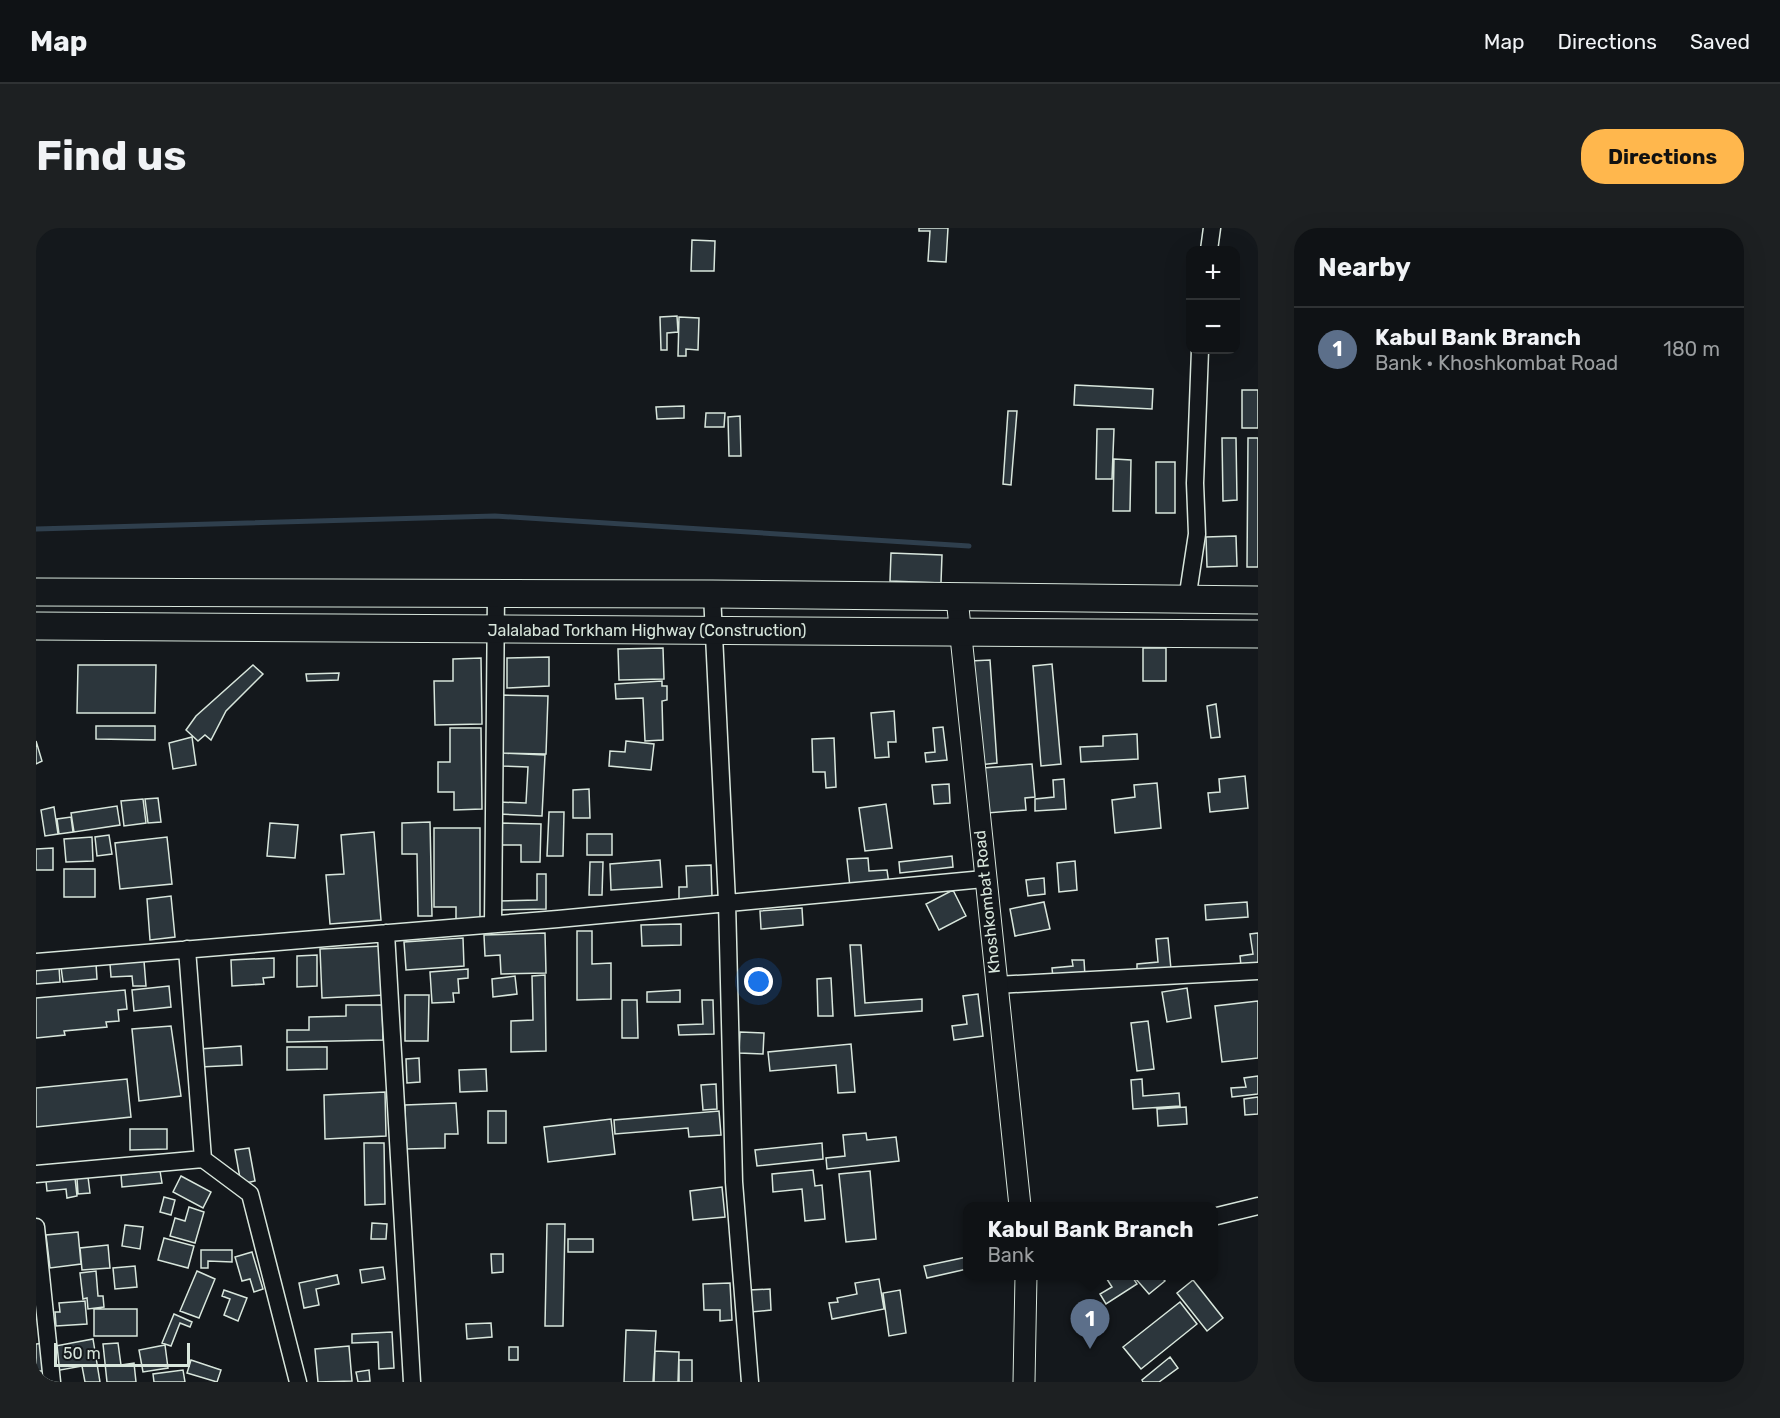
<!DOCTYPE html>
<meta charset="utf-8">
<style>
body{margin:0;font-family:Rubik,sans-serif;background:#1d2022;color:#f1f3f6}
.controls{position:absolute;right:18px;top:18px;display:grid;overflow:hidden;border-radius:12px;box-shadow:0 6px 24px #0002}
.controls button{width:54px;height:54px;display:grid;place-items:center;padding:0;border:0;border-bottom:2px solid #2f3234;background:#0f1215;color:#f1f3f6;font:30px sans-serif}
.scale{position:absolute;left:18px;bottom:15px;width:136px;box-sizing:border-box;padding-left:6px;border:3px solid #d8e6dc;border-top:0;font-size:16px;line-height:21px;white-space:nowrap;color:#d8e6dc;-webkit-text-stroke:4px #14181c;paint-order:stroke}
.you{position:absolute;left:723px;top:754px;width:21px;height:21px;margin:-15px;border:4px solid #fff;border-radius:50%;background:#1a73e8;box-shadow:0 0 0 9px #1a73e833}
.badge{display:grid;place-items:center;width:39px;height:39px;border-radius:50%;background:#ffb74d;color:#fff;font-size:20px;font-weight:700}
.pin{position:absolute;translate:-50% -50px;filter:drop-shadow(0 2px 3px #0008)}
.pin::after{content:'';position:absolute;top:32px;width:21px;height:18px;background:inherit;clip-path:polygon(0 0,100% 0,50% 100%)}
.popup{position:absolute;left:927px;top:974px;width:255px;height:78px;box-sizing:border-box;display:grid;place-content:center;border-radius:12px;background:#0f1215;filter:drop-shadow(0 2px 4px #0005);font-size:20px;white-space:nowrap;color:#9b9ea0}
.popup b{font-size:22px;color:#f1f3f6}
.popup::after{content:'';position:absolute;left:50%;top:100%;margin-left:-12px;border:12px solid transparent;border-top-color:#0f1215}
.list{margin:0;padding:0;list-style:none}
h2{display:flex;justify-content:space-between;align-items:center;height:78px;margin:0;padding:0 24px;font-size:26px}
h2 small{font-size:20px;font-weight:400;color:#9b9ea0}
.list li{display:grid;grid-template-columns:39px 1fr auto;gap:18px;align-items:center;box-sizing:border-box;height:84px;padding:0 24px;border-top:2px solid #2f3234}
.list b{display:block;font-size:22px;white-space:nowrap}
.list p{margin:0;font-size:20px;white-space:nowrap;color:#9b9ea0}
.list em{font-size:20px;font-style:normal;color:#9b9ea0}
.map{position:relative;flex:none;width:1222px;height:1154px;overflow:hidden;border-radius:24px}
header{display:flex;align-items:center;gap:36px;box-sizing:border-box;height:84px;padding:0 30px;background:#0f1215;border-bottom:2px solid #2f3234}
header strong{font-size:28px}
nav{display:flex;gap:33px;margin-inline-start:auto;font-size:21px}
.intro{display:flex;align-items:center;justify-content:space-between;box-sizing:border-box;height:144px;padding:0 36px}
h1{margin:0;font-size:42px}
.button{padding:15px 27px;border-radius:24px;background:#ffb74d;color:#111;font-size:21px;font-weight:700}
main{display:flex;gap:36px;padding:0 36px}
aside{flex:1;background:#0f1215;border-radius:24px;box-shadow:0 6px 24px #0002}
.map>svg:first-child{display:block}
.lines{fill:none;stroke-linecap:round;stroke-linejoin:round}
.stream{stroke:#2f3f4d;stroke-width:5}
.building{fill:#2c363c;stroke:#d8e6dc;stroke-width:1.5}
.minor-casing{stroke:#d8e6dc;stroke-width:19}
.tertiary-casing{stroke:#d8e6dc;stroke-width:23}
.trunk-casing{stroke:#d8e6dc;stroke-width:29}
.minor{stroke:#14181c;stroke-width:16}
.tertiary{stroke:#14181c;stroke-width:21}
.trunk{stroke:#14181c;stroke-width:27}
.labels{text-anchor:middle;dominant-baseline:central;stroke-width:4.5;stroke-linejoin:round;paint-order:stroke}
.street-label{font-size:16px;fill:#d8e6dc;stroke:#14181c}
</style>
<header>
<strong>Map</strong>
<nav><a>Map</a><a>Directions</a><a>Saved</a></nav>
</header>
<div class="intro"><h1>Find us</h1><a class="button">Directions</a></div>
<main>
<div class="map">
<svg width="1222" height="1154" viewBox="0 0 1222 1154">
<rect width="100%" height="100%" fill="#14181c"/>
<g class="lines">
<path class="stream" d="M0 301 459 288 933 318"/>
</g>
<path class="building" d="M883 0H912L910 34 892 33 894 3H883Z
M656 12 679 13 678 43H655Z
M641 88 642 104 631 105V122H625L624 89Z
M643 89 663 90 662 122 650 121V128H642Z
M1039 157 1117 161 1116 181 1038 177Z
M1206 162H1222V200H1206Z
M648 178V190L621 191 620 179Z
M972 183H981L975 257 967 256Z
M670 185H689L688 199H669Z
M704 188 705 228H693L692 189Z
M1061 201H1078L1076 251H1060Z
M1186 210H1200L1201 272 1187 273Z
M1212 210H1222V339H1211Z
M1078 231 1095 232 1094 283H1077Z
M1120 234H1139V285H1120Z
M1200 308 1201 338 1171 339 1170 309Z
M855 325 906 327 905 355 854 353Z
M627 420 628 451 583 452 582 421Z
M1107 420H1130V453H1107Z
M513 429V458L471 460V430Z
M445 430 446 496 399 497 398 453H417V431Z
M954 432 961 535 942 537 934 433Z
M1016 436 1025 536 1005 538 997 438Z
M42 437H120L119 485H41Z
M217 437 227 446 190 483 175 512 169 507 162 513 150 502 160 488Z
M303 445 302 452 271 453 270 446Z
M626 453V458H631V472L626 473 627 512 609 513 607 470 580 471 579 456Z
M465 467 512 468 510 526 463 525Z
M1180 476 1184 509 1175 510 1171 478Z
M858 483 860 514H852L853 529 839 530 835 485Z
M60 498H119V512L60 511Z
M907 499 911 532 890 534 889 525 899 524 897 500Z
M414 500H445L446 581 418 582V564H402V534H414Z
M1101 506 1102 531 1045 534 1044 519 1067 518V508Z
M156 509 160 537 137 541 133 515Z
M798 510 800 559 790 560 789 544H777L776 511Z
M0 513 6 533 0 536Z
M590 513 618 516 615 542 573 538 574 523 589 524Z
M465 525 509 527 506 588 462 586 463 574 490 575 492 539 465 538Z
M996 536 999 569 989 570 990 582 951 585 947 540Z
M1209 548 1212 580 1174 584 1172 565 1184 564 1183 551Z
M1028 551 1030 581 999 583V571L1018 569 1017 552Z
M1121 555 1125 600 1079 605 1076 572 1099 569 1098 557Z
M913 556 914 575 898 576 896 557Z
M553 561 554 590H537V562Z
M122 570 125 594 112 595 109 571Z
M107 571 110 595 88 598 85 573Z
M850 576 856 620 829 623 823 580Z
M81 578 84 597 38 604 35 585Z
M18 579 22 606 9 608 5 582Z
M513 584H528L527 628H511Z
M35 589 37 604 23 606 21 591Z
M394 594 396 688H382L381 626H366V595Z
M234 595 262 597 259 630 231 628Z
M463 595 505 596 504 634H485V617H462Z
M398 600H444V692H420V679H398Z
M338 604 345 692 294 696 290 647 308 646 305 607Z
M551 606H576V627H551Z
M73 607 76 626 61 628 59 609Z
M56 609 57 633 30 634 28 611Z
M131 609 136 656 84 661 79 615Z
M17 620V642H0V621Z
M916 628 917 639 864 645 863 634Z
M832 630 833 643 851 642 853 656 814 659 811 631Z
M624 632 626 659 575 662 574 636Z
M1039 633 1041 662 1023 664 1021 635Z
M554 634H567L566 667H553Z
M675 637 676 669 643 671V659H651L650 638Z
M28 641H59V669H28Z
M501 646H510V681L461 682V673L501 672Z
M1008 650 1009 666 992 668 990 652Z
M917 662 930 688 903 702 890 676Z
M135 668 139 709 114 712 111 671Z
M1008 674 1014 701 979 708 974 681Z
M1211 674 1212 689 1170 692 1169 677Z
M766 680 767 697 725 701 724 683Z
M645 696V717L606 718 605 697Z
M541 703H556V736L575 735V771L541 772Z
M509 705 510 745 465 746 464 727 449 728 448 707Z
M1222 705V736L1205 738 1204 728 1217 726 1214 706Z
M427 710 428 738 370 742 368 714Z
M1132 710 1135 741 1101 743V736L1122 734 1120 711Z
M814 717H825L829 775 886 771V783L819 788Z
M347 718 349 767 286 770 284 721Z
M281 727V758L261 759V728Z
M238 730V749L227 750 228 756 196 758 195 732Z
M1036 732H1048L1049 748 1017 750 1016 740 1037 738Z
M108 733 110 758H97L96 748 75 749 74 736Z
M60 735 61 751 27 754 25 739Z
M23 739 24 754 0 756V741Z
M432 741V750L422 751 423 765H417L418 774 396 775 394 744Z
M509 747 510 823 475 824V793L497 792 496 748Z
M479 748 481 766 457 769 456 751Z
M795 750 797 788H782L781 751Z
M133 758 135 779 98 783 96 762Z
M1151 760 1155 790 1131 794 1126 764Z
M89 762 91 781 82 782 83 793 70 794 71 799 28 803 29 807 0 810V770Z
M644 762V774H611V764Z
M942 766 947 808 918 812 916 798 931 796 927 768Z
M369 767H393L392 813H369Z
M586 772H601L602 810H586Z
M666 772H677L678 806 643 807 642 797 667 796Z
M1222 773V830L1186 834 1179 778Z
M310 777H346L347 812 251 814V802H273V789L310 788Z
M1112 793 1118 841 1101 843 1095 795Z
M135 798 145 868 103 873 96 801Z
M704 804 728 805 727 826 703 825Z
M815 816 819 864 802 865 800 837 734 843 732 824Z
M205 818 206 837 164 839 163 821Z
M251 819H291V841L251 842Z
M383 830 384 854 371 855 370 831Z
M450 841 451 863 424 864 423 842Z
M1222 848V866L1196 869 1195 860 1210 859 1208 850Z
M91 851 95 889 0 899V860Z
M1106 851 1107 868 1143 865 1144 878 1097 881 1095 852Z
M680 856 681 881 667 882 665 857Z
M349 864 350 908 289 911 288 867Z
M1222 869V886L1209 887 1208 871Z
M420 875 422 906H409V920L370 921 369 877Z
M1150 879 1151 896 1122 898 1121 881Z
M452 883H470V915H452Z
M683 883 685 907 653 909 652 900 579 906 578 892Z
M575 891 579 926 512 934 508 899Z
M94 901H131V921L94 922Z
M830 905 831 912 860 909 863 933 791 941 790 930 809 928 807 907Z
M328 915H348L349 976 329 977Z
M786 915 787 931 721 938 719 922Z
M213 920 219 953 205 956 199 922Z
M777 942 779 958 786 957 789 991 769 993 766 961 737 964 736 946Z
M124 943 126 955 86 959 85 947Z
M834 943 840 1011 810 1014 803 946Z
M145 948 175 964 167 980 137 964Z
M52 949 54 965 42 966 41 950Z
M39 950 41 968 31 970 30 961 11 963 10 953Z
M686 959 689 989 657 992 654 963Z
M128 969 139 972 135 987 124 984Z
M153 979 168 984 159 1015 134 1008 139 990 149 993Z
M336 995 351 996 350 1011H335Z
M511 996H529L527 1098H509Z
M89 997 107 999 104 1021 86 1018Z
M42 1004 45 1036 14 1040 10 1007Z
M128 1010 158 1018 152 1040 122 1032Z
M532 1011H557V1024H532Z
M72 1017 74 1040 46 1042 44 1020Z
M165 1022H196V1034L172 1033V1040H165Z
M216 1024 227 1061 218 1064 214 1051 206 1053 199 1029Z
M455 1026H467V1044L456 1045Z
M931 1029V1041L891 1050 888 1038Z
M99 1038 101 1059 79 1061 77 1040Z
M347 1039 349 1051 326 1055 324 1042Z
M60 1043 62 1068H67L68 1079 52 1081 51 1070 47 1071 44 1045Z
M161 1043 179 1051 163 1090 144 1083Z
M301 1047 303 1056 280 1061 283 1077 268 1080 263 1055Z
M1069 1048H1096L1101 1056 1070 1076 1064 1066 1076 1059Z
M1102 1048H1125L1129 1053 1113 1066 1099 1050Z
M843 1051 848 1081 796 1091 793 1075 802 1074 801 1070 821 1066 819 1055Z
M1157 1052 1187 1090 1171 1103 1141 1065Z
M694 1055 696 1092 684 1093V1082H668L667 1056Z
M734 1061 735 1082 715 1084 713 1062Z
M188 1062 211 1070 202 1093 188 1087 194 1071 186 1068Z
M864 1062 870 1105 853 1108 847 1065Z
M49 1073 51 1096 20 1098 19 1084H24L23 1075Z
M1144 1074 1161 1096 1105 1141 1087 1119Z
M58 1081H101V1108H58Z
M138 1086 156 1094 154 1099 144 1095 135 1118 126 1115Z
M455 1095 456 1109 431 1111 430 1096Z
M590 1102 620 1103 617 1154H588Z
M356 1104 358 1140 343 1141 342 1114 316 1115V1106Z
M57 1111 64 1154H49L46 1138 19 1143 14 1119Z
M10 1115 11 1143H0V1116Z
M82 1115 85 1137 98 1135 100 1154H71L67 1116Z
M129 1117 132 1140 107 1144 103 1122Z
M313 1118 316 1153 282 1154 279 1121Z
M473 1119H482V1132H473Z
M619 1123 643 1124 642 1154H618Z
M1134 1129 1142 1140 1123 1154H1107L1106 1152Z
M155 1132 185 1142 181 1154 151 1145Z
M643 1132H656V1154H643Z
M147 1142 149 1154H118L117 1146Z
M333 1142 334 1153 322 1154 320 1144Z"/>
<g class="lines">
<defs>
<path id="minor" d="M1173 22 1176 0
M676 366 691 674 698 954 714 1154
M1151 372 1161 306 1159 255 1164 122
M457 696 460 365
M350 705 376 1154
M151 721 167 931 214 966 262 1154
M0 734 522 691 948 651
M960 757 1222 743
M0 946 167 931
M1177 989 1222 978
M0 999 16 1154"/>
<path id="tertiary" d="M921 370 984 978
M988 1154 990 1048"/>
<path id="trunk" d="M0 364 676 366 1222 372
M0 398 1222 406"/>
</defs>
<use href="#minor" class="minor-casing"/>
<use href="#tertiary" class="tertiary-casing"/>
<use href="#trunk" class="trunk-casing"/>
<use href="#minor" class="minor"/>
<use href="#tertiary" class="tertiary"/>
<use href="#trunk" class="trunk"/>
</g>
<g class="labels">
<g class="street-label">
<text x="611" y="402">Jalalabad Torkham Highway (Construction)</text>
<text transform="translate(951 674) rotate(-96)">Khoshkombat Road</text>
</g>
</g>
</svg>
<div class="controls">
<button>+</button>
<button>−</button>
</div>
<div class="scale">50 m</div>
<div class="you"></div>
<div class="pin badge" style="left:1054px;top:1121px;background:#5c6f8a">1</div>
<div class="popup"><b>Kabul Bank Branch</b>Bank</div>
</div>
<aside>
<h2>Nearby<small></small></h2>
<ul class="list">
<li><span class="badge" style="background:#5c6f8a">1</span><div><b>Kabul Bank Branch</b><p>Bank · Khoshkombat Road</p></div><em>180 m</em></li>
</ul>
</aside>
</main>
